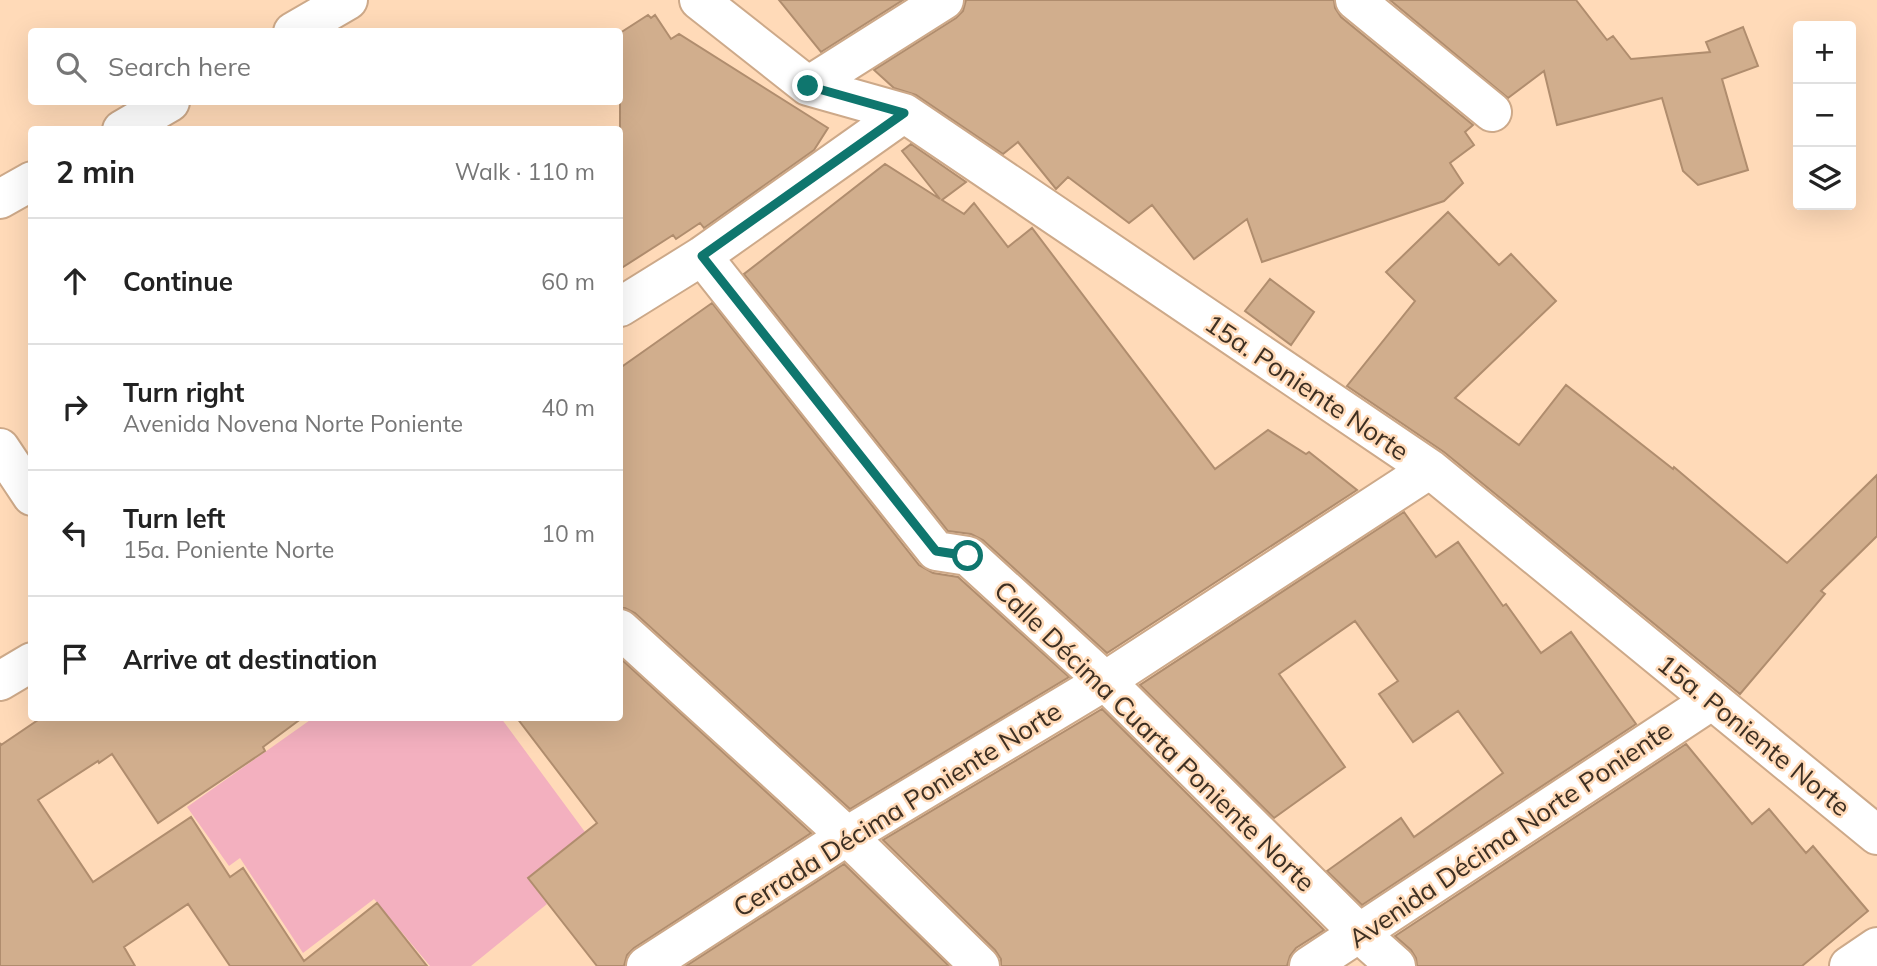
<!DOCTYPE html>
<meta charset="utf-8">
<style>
body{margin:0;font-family:Mulish,sans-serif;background:#f6f6f6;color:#222}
.controls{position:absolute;right:21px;top:21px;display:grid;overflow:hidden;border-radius:7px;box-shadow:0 7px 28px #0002}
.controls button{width:63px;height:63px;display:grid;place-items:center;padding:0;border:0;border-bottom:2px solid #e0e0e0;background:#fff;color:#222;font:35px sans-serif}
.stop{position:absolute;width:21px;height:21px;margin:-16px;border:5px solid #0f766e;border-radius:50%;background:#fff}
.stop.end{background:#0f766e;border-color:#fff;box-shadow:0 2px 7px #0008}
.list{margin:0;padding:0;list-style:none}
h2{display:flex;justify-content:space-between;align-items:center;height:91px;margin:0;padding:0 28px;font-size:30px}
h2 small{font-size:23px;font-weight:400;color:#767676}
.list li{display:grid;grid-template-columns:46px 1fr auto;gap:21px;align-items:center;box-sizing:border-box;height:126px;padding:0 28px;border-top:2px solid #e0e0e0}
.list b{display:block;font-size:26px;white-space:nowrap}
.list p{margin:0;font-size:23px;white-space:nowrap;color:#767676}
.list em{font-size:23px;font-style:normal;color:#767676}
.icon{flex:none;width:38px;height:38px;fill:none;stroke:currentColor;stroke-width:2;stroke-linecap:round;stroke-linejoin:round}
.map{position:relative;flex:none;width:1877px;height:966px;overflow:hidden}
.search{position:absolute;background:#fff;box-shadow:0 7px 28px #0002;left:28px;top:28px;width:595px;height:77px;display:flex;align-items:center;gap:18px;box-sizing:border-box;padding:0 24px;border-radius:7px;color:#767676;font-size:26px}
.panel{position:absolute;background:#fff;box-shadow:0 7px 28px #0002;left:28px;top:126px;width:595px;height:595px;border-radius:7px}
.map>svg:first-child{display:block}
.green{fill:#f3b0bf}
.building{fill:#d1ae8d;stroke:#b08d6e;stroke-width:2}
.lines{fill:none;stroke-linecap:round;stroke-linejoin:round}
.minor-casing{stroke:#cda989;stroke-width:42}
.minor{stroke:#fff;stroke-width:38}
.route{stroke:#0f766e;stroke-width:9}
.labels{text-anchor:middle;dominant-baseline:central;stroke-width:5;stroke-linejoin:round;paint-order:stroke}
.street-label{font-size:26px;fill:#3d2f22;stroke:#ffdab8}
</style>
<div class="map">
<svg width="1877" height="966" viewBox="0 0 1877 966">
<rect width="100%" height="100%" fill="#ffdab8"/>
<path class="green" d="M313 718H501L585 832 528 878 547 904 471 966H430L374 899 303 953 240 858 229 866 187 807Z"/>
<path class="building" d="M779 0H903L821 52Z
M966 0H1334L1335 8 1341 17 1473 125 1465 132 1474 145 1450 163 1463 183 1444 201 1262 262 1247 219 1194 259 1152 205 1129 223 1068 177 1056 189 1018 142 1003 154 916 95 894 88 874 70 956 18 963 11Z
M1390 0H1576L1607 40 1613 36 1631 59 1710 52 1706 42 1743 27 1758 66 1722 79 1748 170 1698 185 1683 171 1662 98 1557 125 1544 71 1508 98Z
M648 15 651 18 655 15 671 39 679 34 828 128 814 150 704 228 700 223 676 239 673 235 620 269V33Z
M911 144 966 182 942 200 964 214 974 203 1008 247 1032 228 1215 469 1268 430 1306 454 1309 452 1357 490 1107 653 983 540 971 534 948 531 744 274 885 164 940 199 902 151Z
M1448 212 1499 265 1511 254 1556 301 1455 398 1519 445 1566 385 1673 469 1674 467 1787 563 1877 475V536L1821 591 1825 594 1740 694 1444 452 1347 386 1415 301 1386 272Z
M1270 279 1314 312 1291 345 1245 311Z
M712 303 919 565 933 573 958 577 1069 677 850 809 635 613 625 608H620V368Z
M1404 512 1436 557 1458 542 1503 606 1506 604 1541 653 1571 632 1636 724 1362 905 1327 871 1401 818 1414 837 1503 773 1458 711 1413 742 1379 694 1398 681 1355 621 1279 674 1345 767 1274 818 1140 685Z
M620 658 811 833 634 948 627 955 624 966H597L528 878 597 823 517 718H620Z
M1102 709 1324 930 1296 948 1290 956 1287 966H1001V959L995 950 883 840Z
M41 718H302L263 747 265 751 158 823 112 754 99 763 98 761 38 800 93 882 191 817 230 877 243 868 304 961 377 903 427 966H230L188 904 124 947 135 966H0V743L1 745Z
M1686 744 1752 824 1769 809 1806 853 1813 846 1868 911 1802 966H1417L1416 958 1411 950 1395 936Z
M844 864 949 966H686Z"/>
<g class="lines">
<defs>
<path id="minor" d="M699 0 808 86 904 113 1430 469 1877 835
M1355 0 1492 112
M293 32 348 0
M808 86 944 0
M122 130 170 102
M0 199 32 181
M702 256 936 551 968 556 1105 681 1360 934 1396 966
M620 307 702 256 904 113
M0 448 32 496
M620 629 847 836 980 966
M0 681 32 662
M646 966 847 836 1105 681 1430 469
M1309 966 1711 701
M1849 966 1877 947"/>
</defs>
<use href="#minor" class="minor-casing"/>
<use href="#minor" class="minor"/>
</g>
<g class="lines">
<path class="route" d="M808 86 904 113 702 256 936 551 968 556"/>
</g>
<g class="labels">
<g class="street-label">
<text transform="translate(1307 387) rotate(34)">15a. Poniente Norte</text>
<text transform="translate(1754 735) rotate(39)">15a. Poniente Norte</text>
<text transform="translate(1155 736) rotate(44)">Calle Décima Cuarta Poniente Norte</text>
<text transform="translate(897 809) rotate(-32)">Cerrada Décima Poniente Norte</text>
<text transform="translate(1510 834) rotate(-34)">Avenida Décima Norte Poniente</text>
</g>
</g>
</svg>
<div class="controls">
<button>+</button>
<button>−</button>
<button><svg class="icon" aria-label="layers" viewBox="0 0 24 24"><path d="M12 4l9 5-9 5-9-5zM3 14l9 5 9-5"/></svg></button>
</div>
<div class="stop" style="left:968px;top:556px"></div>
<div class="stop end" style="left:808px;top:86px"></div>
<div class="search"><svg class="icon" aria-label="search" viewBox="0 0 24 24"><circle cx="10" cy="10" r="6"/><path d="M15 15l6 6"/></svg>Search here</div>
<section class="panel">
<h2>2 min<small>Walk · 110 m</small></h2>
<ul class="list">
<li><svg class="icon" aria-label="ahead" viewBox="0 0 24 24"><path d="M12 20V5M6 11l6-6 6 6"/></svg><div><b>Continue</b></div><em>60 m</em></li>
<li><svg class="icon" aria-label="right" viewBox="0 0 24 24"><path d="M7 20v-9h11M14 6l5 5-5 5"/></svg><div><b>Turn right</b><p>Avenida Novena Norte Poniente</p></div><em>40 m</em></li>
<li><svg class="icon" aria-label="left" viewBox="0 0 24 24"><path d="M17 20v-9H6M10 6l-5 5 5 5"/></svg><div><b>Turn left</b><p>15a. Poniente Norte</p></div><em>10 m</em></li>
<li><svg class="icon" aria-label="arrive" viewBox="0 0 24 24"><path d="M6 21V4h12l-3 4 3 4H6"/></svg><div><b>Arrive at destination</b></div></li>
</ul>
</section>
</div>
